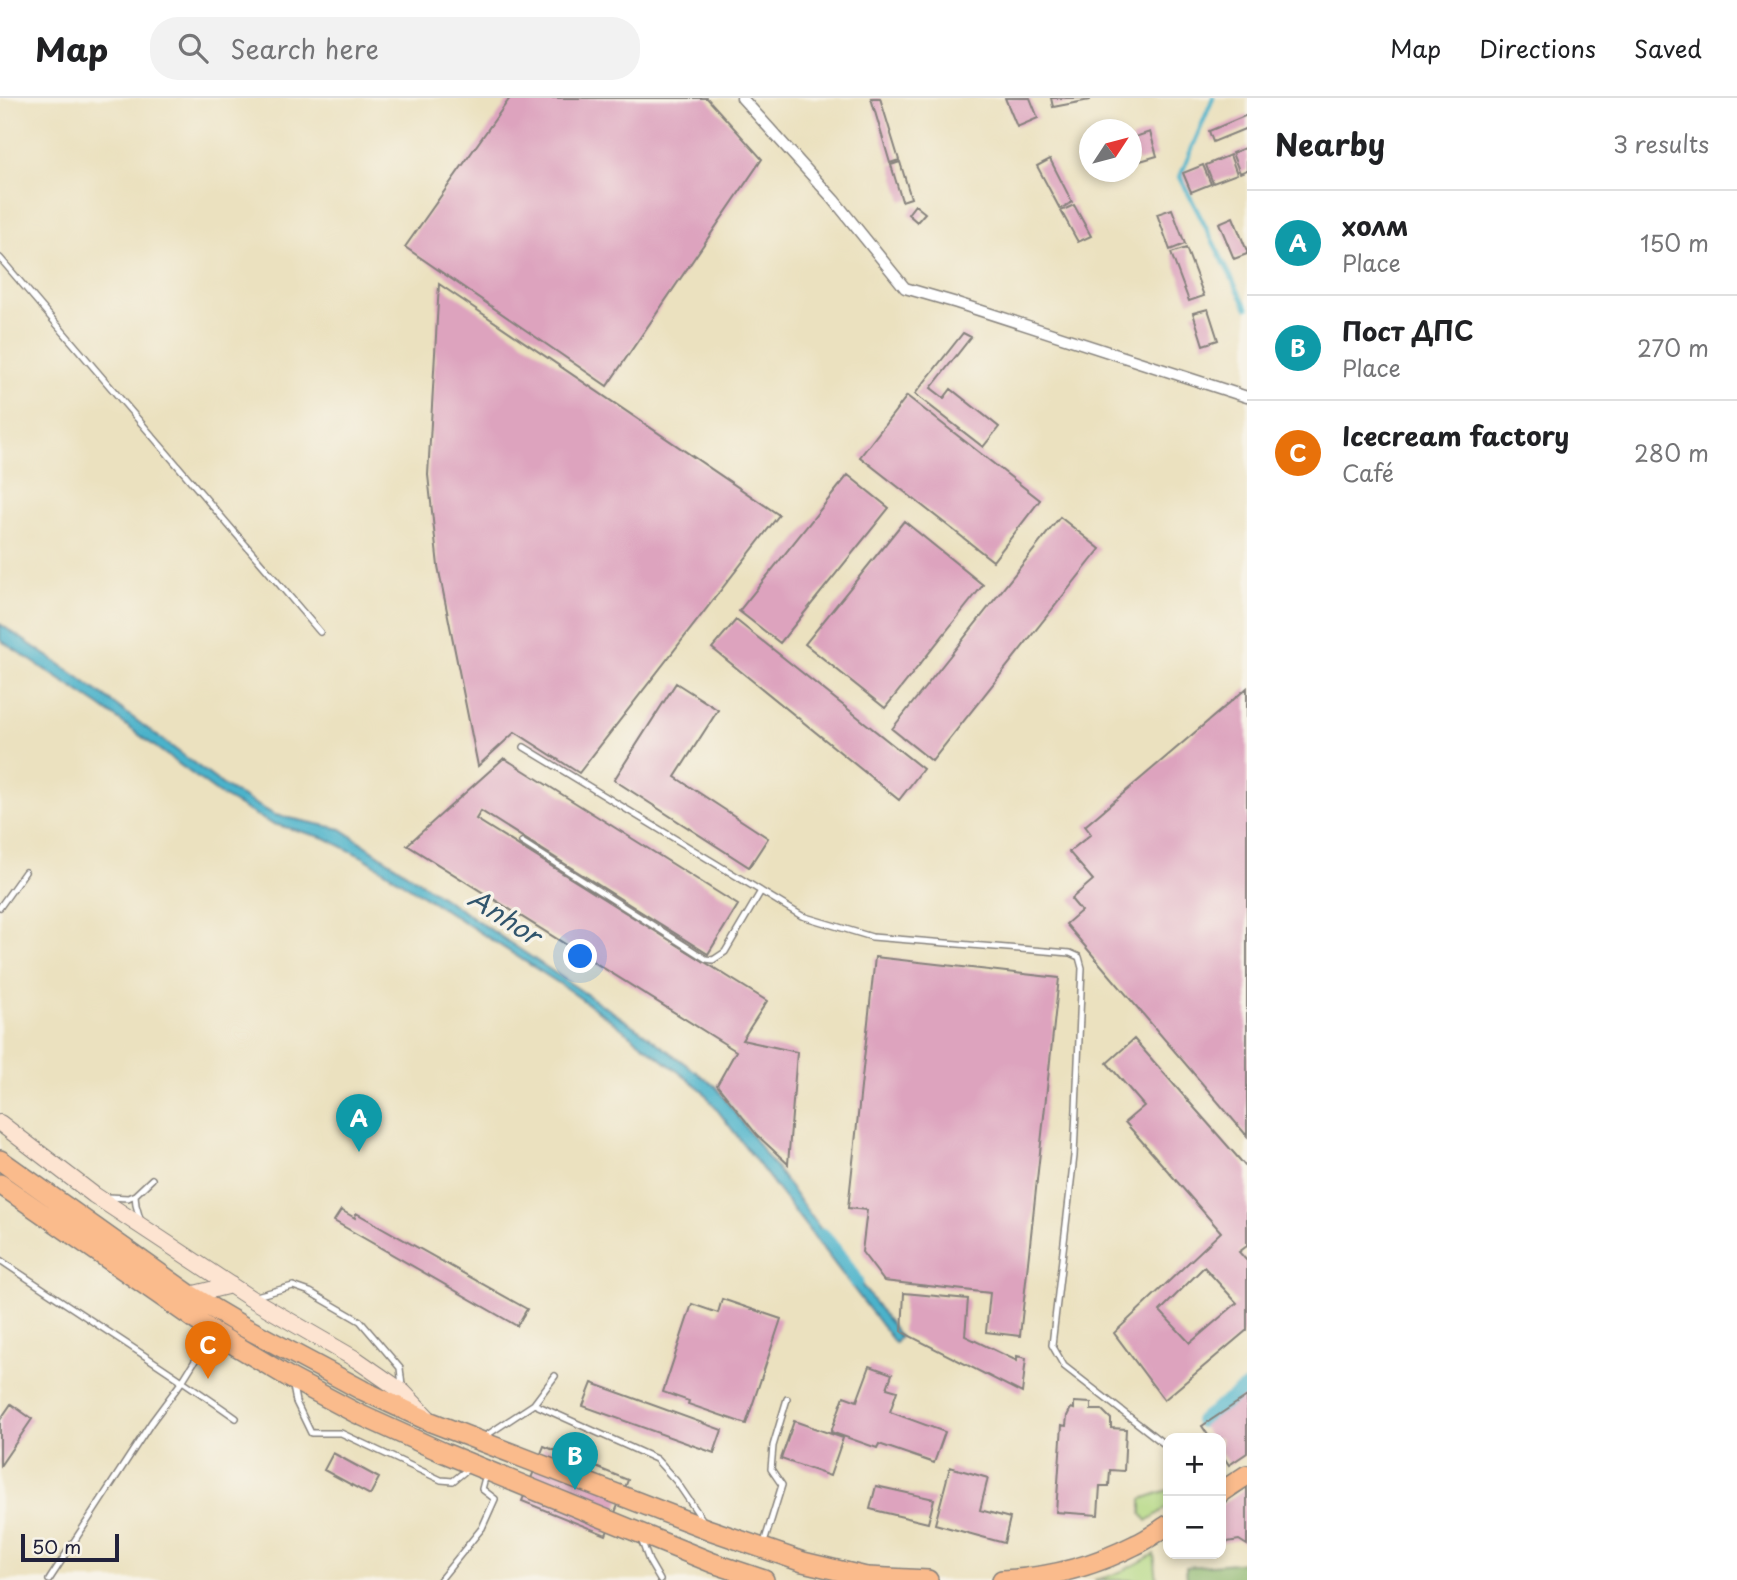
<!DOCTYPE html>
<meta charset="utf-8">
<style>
body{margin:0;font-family:"Playpen Sans",sans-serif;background:#f2f2f2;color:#202124}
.controls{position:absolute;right:21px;bottom:21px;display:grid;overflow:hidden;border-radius:14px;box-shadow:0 4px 10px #0003}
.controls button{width:63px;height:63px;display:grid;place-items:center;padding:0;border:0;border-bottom:2px solid #e0e0e0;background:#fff;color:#202124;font:35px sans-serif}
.compass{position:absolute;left:1079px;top:21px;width:63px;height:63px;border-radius:50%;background:#fff;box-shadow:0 4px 10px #0003;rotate:54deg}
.scale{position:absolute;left:21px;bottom:18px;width:98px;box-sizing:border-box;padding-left:7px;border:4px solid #22223b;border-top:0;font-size:19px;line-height:24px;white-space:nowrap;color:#22223b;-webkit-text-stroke:5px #f7f3e8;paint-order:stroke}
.you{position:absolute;left:581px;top:859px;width:24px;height:24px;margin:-18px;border:5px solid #fff;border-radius:50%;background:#1a73e8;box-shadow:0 0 0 10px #1a73e833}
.badge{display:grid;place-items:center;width:46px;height:46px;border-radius:50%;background:#db2777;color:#fff;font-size:23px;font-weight:700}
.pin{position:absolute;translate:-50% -58px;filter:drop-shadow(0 2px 4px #0008)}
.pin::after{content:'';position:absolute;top:37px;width:24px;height:21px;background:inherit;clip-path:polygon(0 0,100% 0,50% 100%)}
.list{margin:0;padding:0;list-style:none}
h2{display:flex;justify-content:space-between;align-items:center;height:91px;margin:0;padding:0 28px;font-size:30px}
h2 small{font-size:23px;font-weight:400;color:#757577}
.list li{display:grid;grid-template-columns:46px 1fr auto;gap:21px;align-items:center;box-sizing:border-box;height:105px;padding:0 28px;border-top:2px solid #e0e0e0}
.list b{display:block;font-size:26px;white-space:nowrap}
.list p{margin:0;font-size:23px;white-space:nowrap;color:#757577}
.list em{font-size:23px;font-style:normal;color:#757577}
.icon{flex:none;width:38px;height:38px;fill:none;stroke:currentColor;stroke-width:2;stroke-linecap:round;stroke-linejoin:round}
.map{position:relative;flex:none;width:1247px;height:1482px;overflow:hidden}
header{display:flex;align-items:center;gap:42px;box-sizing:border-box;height:98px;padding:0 35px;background:#fff;border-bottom:2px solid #e0e0e0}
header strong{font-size:33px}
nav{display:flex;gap:38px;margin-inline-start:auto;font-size:24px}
.search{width:490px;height:63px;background:#f2f2f2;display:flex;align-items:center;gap:18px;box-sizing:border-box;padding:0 24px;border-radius:28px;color:#757577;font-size:26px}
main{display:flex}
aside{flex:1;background:#fff}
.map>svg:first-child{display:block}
.green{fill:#b3d882;stroke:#6a7d5e;stroke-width:2}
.forest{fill:#8eb870;stroke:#586d56;stroke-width:2}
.water{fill:#4cb3cb;stroke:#376a83;stroke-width:2}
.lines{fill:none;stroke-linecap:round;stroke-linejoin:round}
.stream{stroke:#4cb3cb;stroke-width:4.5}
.canal{stroke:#4cb3cb;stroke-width:14}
.building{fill:#dda3be;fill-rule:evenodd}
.lane-casing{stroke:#86827d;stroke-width:8}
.street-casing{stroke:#86827d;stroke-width:13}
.secondary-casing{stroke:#86827d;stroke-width:18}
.highway-casing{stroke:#86827d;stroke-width:22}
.lane{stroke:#fff;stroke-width:5}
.street{stroke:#fff;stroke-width:10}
.secondary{stroke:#fde4d1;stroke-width:16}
.highway{stroke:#fabb8c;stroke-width:19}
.labels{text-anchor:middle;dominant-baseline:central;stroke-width:7;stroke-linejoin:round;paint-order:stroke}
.water-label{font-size:26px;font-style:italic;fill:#31556d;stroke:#f7f3e8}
</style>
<header>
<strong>Map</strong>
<div class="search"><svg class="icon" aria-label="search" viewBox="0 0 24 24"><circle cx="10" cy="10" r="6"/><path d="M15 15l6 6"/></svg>Search here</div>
<nav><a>Map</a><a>Directions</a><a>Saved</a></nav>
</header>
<main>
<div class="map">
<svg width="1247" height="1482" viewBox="0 0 1247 1482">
<rect width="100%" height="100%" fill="#f7f3e8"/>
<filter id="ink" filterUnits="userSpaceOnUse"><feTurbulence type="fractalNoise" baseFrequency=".0143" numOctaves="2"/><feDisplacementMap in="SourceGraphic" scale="14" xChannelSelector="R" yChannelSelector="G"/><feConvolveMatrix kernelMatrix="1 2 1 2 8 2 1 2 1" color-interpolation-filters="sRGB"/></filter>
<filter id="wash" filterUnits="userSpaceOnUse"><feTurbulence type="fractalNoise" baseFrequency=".00686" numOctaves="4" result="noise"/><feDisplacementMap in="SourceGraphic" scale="28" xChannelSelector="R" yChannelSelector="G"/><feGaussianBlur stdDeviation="1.57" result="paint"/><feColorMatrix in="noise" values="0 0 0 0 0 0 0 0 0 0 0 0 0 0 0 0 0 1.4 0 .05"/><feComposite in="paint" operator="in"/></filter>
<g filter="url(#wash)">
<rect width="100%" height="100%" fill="#ebe1bf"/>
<path class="green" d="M1168 1392V1409L1147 1423 1142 1416V1401Z
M1154 1456 1157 1482H1094C1116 1478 1136 1467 1154 1456Z"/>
<path class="forest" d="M1247 1464V1482H1187L1186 1469Z"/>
<path class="water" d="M0 526 77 578 227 690 275 717 341 731 644 935 716 989 900 1239 895 1245 702 992 604 917 560 886 363 759 325 740 270 725 222 698 100 608 0 542Z"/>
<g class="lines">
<path class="stream" d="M1213 0 1180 79 1247 210"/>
<path class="canal" d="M823 1137 843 1162 856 1183
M1201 1323 1247 1289"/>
</g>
<g id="blocks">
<path class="building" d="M510 0H707L762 61 607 288 405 149Z
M871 0H880L899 62 890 65Z
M1005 0H1030L1038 20 1017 29Z
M1051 0H1090V2L1053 9Z
M1247 17V30L1213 44 1209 33Z
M1150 34 1157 58 1137 64 1132 40Z
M1247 49V72L1240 75 1232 55Z
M1230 57 1237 76 1213 85 1206 67Z
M1050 61 1072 104 1060 111 1037 68Z
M900 64 911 100 902 103 891 67Z
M1203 67 1211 86 1191 94 1183 75Z
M915 107 925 115 917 124 908 116Z
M1074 107 1091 138 1078 144 1061 113Z
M1172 111 1185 146 1170 152 1157 116Z
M1233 119 1247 153V156L1234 161 1219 125Z
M1186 150 1204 198 1189 203 1171 155Z
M439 186 779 417 579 675 515 634 478 668 438 468 428 377Z
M1208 211 1218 242 1203 247 1193 215Z
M963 235 971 239 931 290 944 300 951 291 999 329 983 349 915 296Z
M907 298 1040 402 993 463 860 359Z
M848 377 889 410 780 545 739 513Z
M1060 419 1100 451 932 663 892 631Z
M904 423 983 487 885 610 805 546Z
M736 522 923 671 899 702 712 550Z
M676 585 718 612 675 679 768 740 749 769 614 682Z
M1247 590V1038L1066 826 1081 813 1071 801 1093 782 1069 754 1091 736 1085 728Z
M504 660 738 807 708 856 481 713 476 721 767 903 742 942 797 954 788 1066 757 1037 717 987 736 953 407 747Z
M875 859 1059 880 1020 1238 986 1234 990 1195 884 1183 862 1154 867 1112 848 1110Z
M1134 941 1247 1070V1148L1239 1154 1247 1163V1232L1164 1302 1114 1235 1221 1134 1125 1024 1144 1008 1107 965ZM1204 1169 1237 1205 1190 1245 1160 1213Z
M341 1112 355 1120 356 1115 527 1211 517 1228 334 1123Z
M904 1195 968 1201 965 1238 1017 1263V1258L1026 1260 1022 1295 902 1234Z
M722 1201 781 1221 746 1326 688 1306 689 1303 663 1294 692 1206 718 1215Z
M870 1268 892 1276 887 1290 897 1293 890 1314 945 1334 934 1365 879 1346 877 1350 831 1334 844 1298 857 1303Z
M592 1285 722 1332 714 1355 583 1308Z
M1247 1298V1355L1229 1367 1221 1355V1340H1210L1202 1328Z
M1074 1304 1091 1305V1312H1102L1111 1321V1330L1126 1331 1124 1373 1110 1372 1109 1388H1100L1098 1417 1056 1414 1062 1327 1066 1328 1067 1318 1071 1310 1074 1311Z
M11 1306 32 1321 0 1368V1322Z
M794 1323 843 1340 830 1378 781 1361Z
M544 1348 628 1382 606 1437 522 1403Z
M333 1355 379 1380 370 1397 324 1372Z
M950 1369 988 1380 980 1412 1010 1420 1004 1445 935 1426Z
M876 1388 934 1401 928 1425 870 1411Z
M1247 1389V1447L1239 1442 1221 1445V1407Z"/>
</g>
</g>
<g filter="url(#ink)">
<use href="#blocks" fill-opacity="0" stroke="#86827d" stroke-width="2"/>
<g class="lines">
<defs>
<path id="lane" d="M0 160 320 534
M524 649 802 818 872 839 1070 855 1079 859 1082 870 1074 1058 1052 1247 1064 1268 1168 1349
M522 744 706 861 713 862 725 854 761 793
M0 809 25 774
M135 1097 152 1081
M108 1099 128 1100 135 1097 136 1107 140 1121
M0 1162C78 1215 159 1265 236 1320
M256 1198 293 1188 310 1194 360 1223 400 1270 402 1288
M293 1288 296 1304 311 1335H341L441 1382 453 1383 469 1370
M534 1306 555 1278
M484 1339 534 1306 656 1361 676 1383 704 1424
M641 1441 649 1463 660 1482
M764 1445 782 1387 771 1371 773 1348 787 1301
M49 1482 151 1325 183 1282 211 1237
M440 1482 482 1430 495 1401 482 1391 486 1376"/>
<path id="street" d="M742 0 834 102 905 190 957 205 1247 299"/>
<path id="secondary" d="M0 1025 94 1097 250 1200 357 1262 403 1294 427 1319
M190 1197 231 1187"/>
<path id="highway" d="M0 1062 190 1197 244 1229 362 1292 431 1324 710 1432 803 1464 879 1482
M0 1086 213 1234 292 1281 356 1315 442 1354 664 1445 713 1465 764 1482
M1221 1394 1247 1377
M868 1479 928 1482
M1002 1482C1048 1480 1094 1468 1135 1447 1147 1442 1157 1434 1168 1427"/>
</defs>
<use href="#lane" class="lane-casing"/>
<use href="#street" class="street-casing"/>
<use href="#secondary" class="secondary-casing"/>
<use href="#highway" class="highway-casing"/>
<use href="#lane" class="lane"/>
<use href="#street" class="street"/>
<use href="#secondary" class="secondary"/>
<use href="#highway" class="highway"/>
</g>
</g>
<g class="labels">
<g class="water-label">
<text transform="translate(505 818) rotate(33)">Anhor</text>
</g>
</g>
</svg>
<div class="controls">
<button>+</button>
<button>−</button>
</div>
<svg class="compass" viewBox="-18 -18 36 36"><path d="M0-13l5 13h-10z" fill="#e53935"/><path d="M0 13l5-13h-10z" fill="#757577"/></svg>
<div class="scale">50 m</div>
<div class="you"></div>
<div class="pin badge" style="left:359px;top:1054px;background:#0f9aa8">A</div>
<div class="pin badge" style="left:575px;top:1392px;background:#0f9aa8">B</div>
<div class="pin badge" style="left:208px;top:1281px;background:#e8710a">C</div>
</div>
<aside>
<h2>Nearby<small>3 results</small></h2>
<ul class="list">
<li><span class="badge" style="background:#0f9aa8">A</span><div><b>холм</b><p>Place</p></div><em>150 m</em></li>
<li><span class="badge" style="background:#0f9aa8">B</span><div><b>Пост ДПС</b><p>Place</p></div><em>270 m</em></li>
<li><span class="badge" style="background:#e8710a">C</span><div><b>Icecream factory</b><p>Café</p></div><em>280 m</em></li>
</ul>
</aside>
</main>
